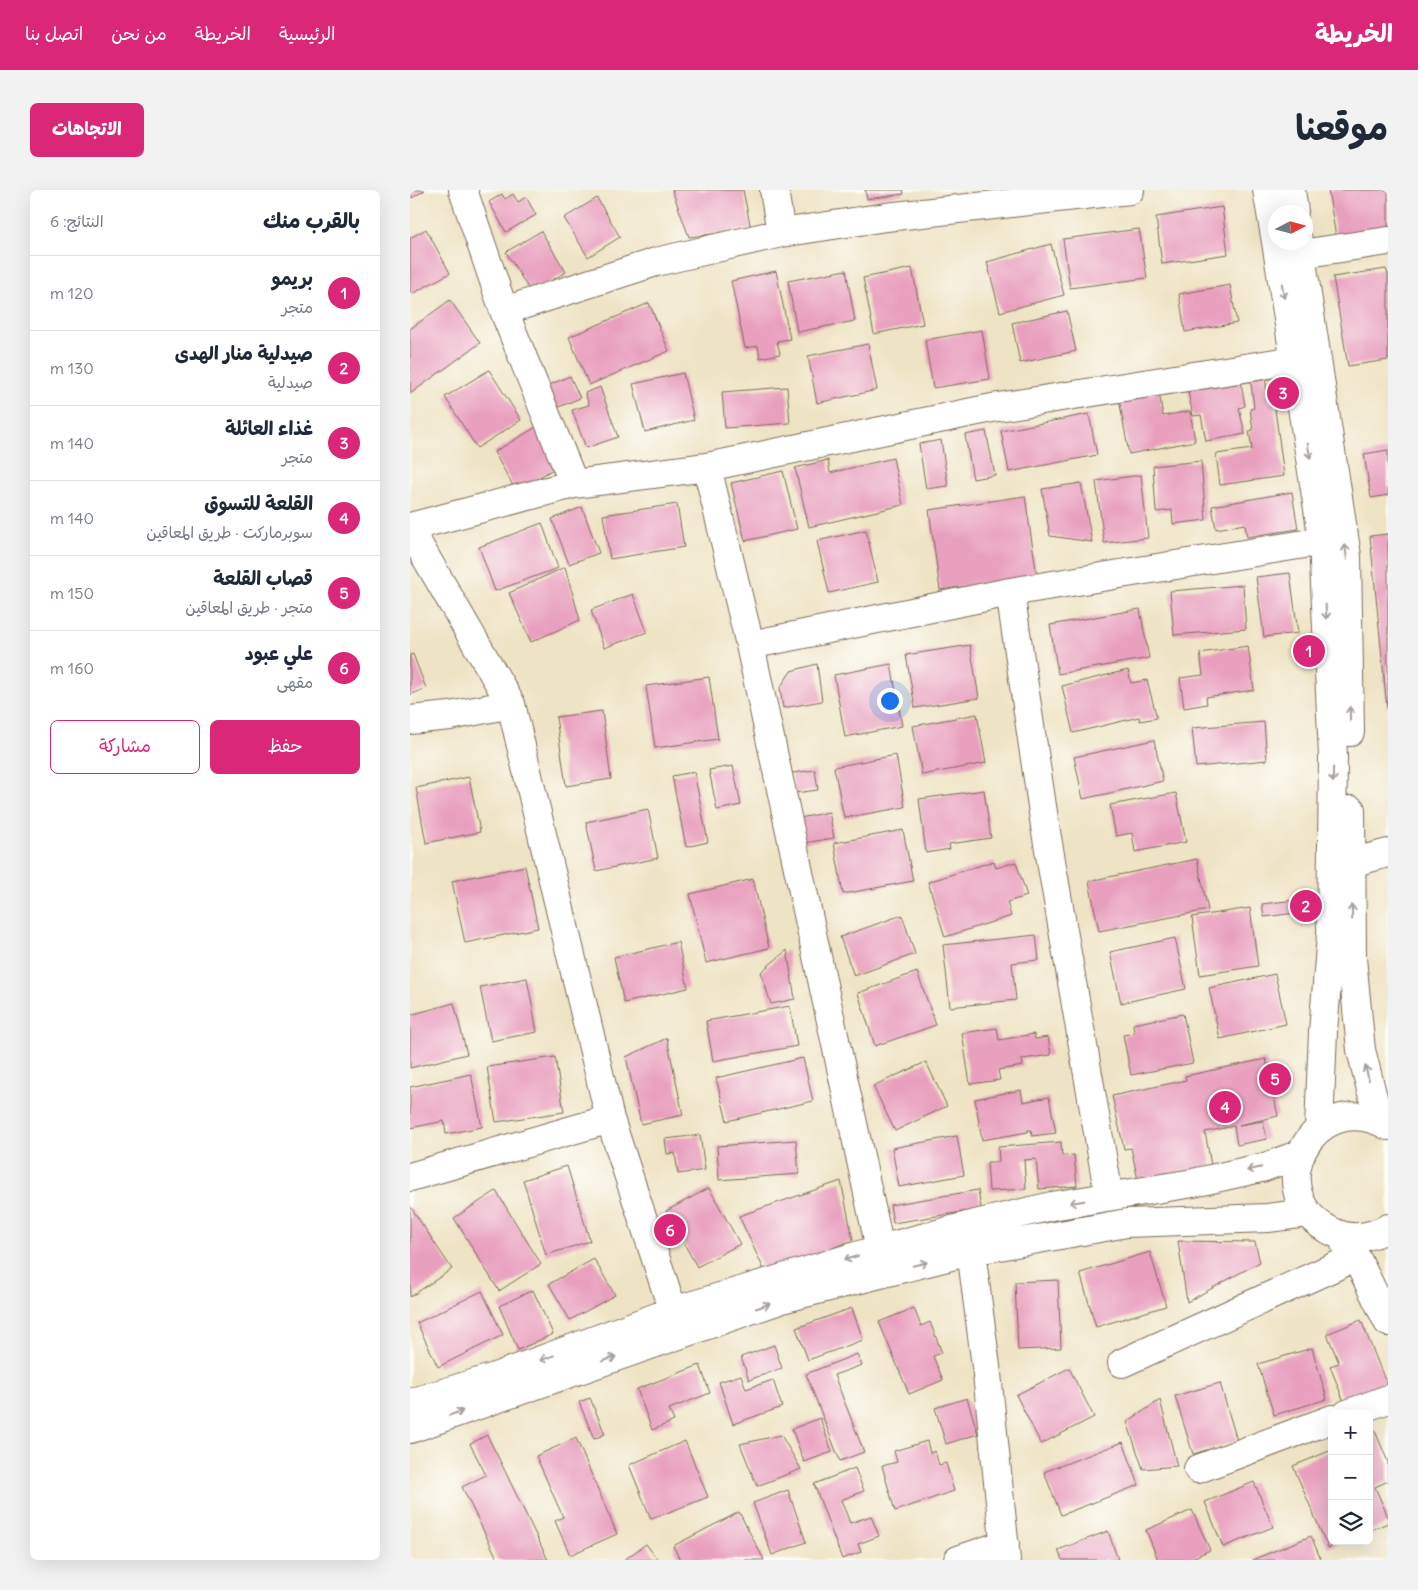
<!DOCTYPE html>
<html lang="ar">
<meta charset="utf-8">
<style>
body{margin:0;font-family:Delius,"Playpen Sans Arabic",sans-serif;background:#f2f2f3;color:#1f2937;direction:rtl}
.controls{position:absolute;right:15px;bottom:15px;display:grid;overflow:hidden;border-radius:8px;box-shadow:0 5px 20px #0002}
.controls button{width:45px;height:45px;display:grid;place-items:center;padding:0;border:0;border-bottom:1px solid #e0e1e3;background:#fff;color:#1f2937;font:25px sans-serif}
.compass{position:absolute;left:858px;top:15px;width:45px;height:45px;border-radius:50%;background:#fff;box-shadow:0 5px 20px #0002;rotate:84deg}
.you{position:absolute;left:479px;top:510px;width:18px;height:18px;margin:-12px;border:4px solid #fff;border-radius:50%;background:#1a73e8;box-shadow:0 0 0 8px #1a73e833}
.badge{display:grid;place-items:center;width:32px;height:32px;border-radius:50%;background:#db2777;color:#fff;font-size:16px;font-weight:700}
.pin{position:absolute;translate:-50% -50%;border:2px solid #fff;box-shadow:0 1px 5px #0006}
.list{margin:0;padding:0;list-style:none}
h2{display:flex;justify-content:space-between;align-items:center;height:65px;margin:0;padding:0 20px;font-size:21px}
h2 small{font-size:16px;font-weight:400;color:#747a83}
.list li{display:grid;grid-template-columns:32px 1fr auto;gap:15px;align-items:center;box-sizing:border-box;height:75px;padding:0 20px;border-top:1px solid #e0e1e3}
.list b{display:block;font-size:19px;white-space:nowrap}
.list p{margin:0;font-size:16px;white-space:nowrap;color:#747a83}
.list em{font-size:16px;font-style:normal;color:#747a83}
.actions{display:flex;gap:10px;padding:15px 20px}
.actions a{flex:1;padding:11px 0;border:1px solid #db2777;border-radius:8px;text-align:center;font-size:18px;color:#db2777}
.actions .main{background:#db2777;color:#fff}
.icon{flex:none;width:28px;height:28px;fill:none;stroke:currentColor;stroke-width:2;stroke-linecap:round;stroke-linejoin:round}
.map{position:relative;flex:none;width:978px;height:1370px;overflow:hidden;direction:ltr;border-radius:8px}
header{display:flex;align-items:center;gap:30px;box-sizing:border-box;height:70px;padding:0 25px;background:#db2777;color:#fff}
header strong{font-size:24px}
nav{display:flex;gap:28px;margin-inline-start:auto;font-size:18px}
.intro{display:flex;align-items:center;justify-content:space-between;box-sizing:border-box;height:120px;padding:0 30px}
h1{margin:0;font-size:35px}
.button{padding:12px 22px;border-radius:8px;background:#db2777;color:#fff;font-size:18px;font-weight:700}
main{display:flex;gap:30px;padding:0 30px}
aside{flex:1;background:#fff;border-radius:8px;box-shadow:0 5px 20px #0002}
.map>svg:first-child{display:block}
.building{fill:#e9a0bf}
.lines{fill:none;stroke-linecap:round;stroke-linejoin:round}
.minor-casing{stroke:#7a6b58;stroke-width:30}
.minor{stroke:#fff;stroke-width:28}
.oneway{stroke:#a79f9a}
</style>
<header>
<strong>الخريطة</strong>
<nav><a>الرئيسية</a><a>الخريطة</a><a>من نحن</a><a>اتصل بنا</a></nav>
</header>
<div class="intro"><h1>موقعنا</h1><a class="button">الاتجاهات</a></div>
<main>
<div class="map">
<svg width="978" height="1370" viewBox="0 0 978 1370">
<rect width="100%" height="100%" fill="#fdfcf7"/>
<filter id="ink" filterUnits="userSpaceOnUse"><feTurbulence type="fractalNoise" baseFrequency=".02" numOctaves="2"/><feDisplacementMap in="SourceGraphic" scale="10" xChannelSelector="R" yChannelSelector="G"/><feConvolveMatrix kernelMatrix="1 2 1 2 8 2 1 2 1" color-interpolation-filters="sRGB"/></filter>
<filter id="wash" filterUnits="userSpaceOnUse"><feTurbulence type="fractalNoise" baseFrequency=".0096" numOctaves="4" result="noise"/><feDisplacementMap in="SourceGraphic" scale="20" xChannelSelector="R" yChannelSelector="G"/><feGaussianBlur stdDeviation="1.12" result="paint"/><feColorMatrix in="noise" values="0 0 0 0 0 0 0 0 0 0 0 0 0 0 0 0 0 1.4 0 .05"/><feComposite in="paint" operator="in"/></filter>
<g filter="url(#wash)">
<rect width="100%" height="100%" fill="#efe3c5"/>
<g id="blocks">
<path class="building" d="M0 0H15L2 8Z
M262 0H333L341 39 279 47Z
M455 0H493L494 4 457 9Z
M918 0H978V38L926 47Z
M92 4 95 9 103 4 108 12 116 7 126 25 96 42 79 12Z
M187 8 210 47 178 67 154 28Z
M812 17 818 64 752 74 746 27Z
M16 39 40 83 2 104 0 100V48Z
M729 39 737 88 660 98 653 49Z
M131 41 156 82 121 103 96 62Z
M641 54 654 105 590 122 577 72Z
M502 78 513 134 464 144 453 88Z
M976 79 978 84V170L938 176 923 87Z
M436 80 445 131 387 142 378 91Z
M366 81 380 149 367 151 370 164 350 168 348 156 335 158 321 91Z
M820 95 827 133 775 142 769 104Z
M40 110 70 153 0 204V139Z
M239 113 259 161 179 195 159 147Z
M657 121 666 161 610 173 602 133Z
M572 140 580 189 523 198 515 150Z
M458 154 467 200 407 213 398 166Z
M854 176 858 213 864 212 874 286 810 295 806 264 842 259 839 241 843 240 840 219 844 218 839 178Z
M79 180 111 230 67 258 35 207Z
M273 183 284 230 235 242 223 194Z
M160 186 170 208 142 220 132 198Z
M830 187 835 216 829 218 835 244 796 251 791 225 783 226 777 197Z
M190 197 208 247 176 258 162 220 179 215 175 203Z
M377 197 380 233 315 238 312 202Z
M749 202 753 226 780 221 785 251 719 264 709 209Z
M679 224 687 265 599 282 591 241Z
M128 236 150 275 106 301 84 262Z
M576 241 585 285 563 289 555 245Z
M531 250 538 296 516 299 509 254Z
M978 260V305L961 308 954 264Z
M483 268 493 315 399 337 385 278 418 270 420 283Z
M791 271 796 330 763 334 762 320 746 322 743 276Z
M373 281 387 339 335 351 321 293Z
M731 285 738 348 694 353 686 291Z
M671 293 682 352 640 346 632 299Z
M882 302 888 339 837 347 835 334 806 339 802 316Z
M615 306 627 386 530 400 519 320Z
M267 314 274 357 200 369 193 325Z
M172 317 189 363 159 374 142 329Z
M132 333 148 378 85 401 69 357Z
M456 340 468 392 419 403 407 351Z
M978 344V518H977L960 346Z
M155 377 170 430 121 452 99 403Z
M880 383 888 443 854 447 846 387Z
M833 395 836 439 764 445 760 401Z
M223 404 237 442 194 458 181 420Z
M730 419 739 468 648 484 640 435Z
M560 455 569 508 505 518 496 465Z
M838 456 844 500 796 507 797 514 774 518 770 488 793 485 790 463Z
M3 464 16 498 0 505V465Z
M407 474 412 511 373 518 370 498 381 481Z
M481 474 492 536 435 547 424 485Z
M718 480 721 493 737 490 747 528 730 531 729 527 663 543 652 496Z
M299 487 308 549 245 558 236 496Z
M192 521 201 589 156 596 146 527Z
M567 524 576 573 512 585 503 536Z
M854 532 857 570 786 577 782 538Z
M744 550 753 591 673 609 664 567Z
M486 565 495 617 434 628 424 577Z
M323 576 331 615 307 620 299 580Z
M405 580 408 600 385 603 382 583Z
M284 582 298 652 276 657 262 586Z
M59 587 70 642 16 653 6 598Z
M574 600 581 648 539 654 540 659 516 663 509 609Z
M766 603 776 652 725 662 722 643 706 646 700 615Z
M238 619 248 668 186 681 176 632Z
M419 622 424 648 394 653 390 628Z
M493 640 503 691 433 704 424 653Z
M787 669 798 720 689 741 679 691Z
M584 671 586 678 606 672 617 706 597 712 601 726 535 747 518 692Z
M115 676 128 738 55 753 42 691Z
M343 689 359 758 296 773 280 704Z
M885 710 886 723 854 727 852 714Z
M840 718 848 776 790 785 782 727Z
M492 725 505 764 444 786 430 747Z
M626 745 629 770 602 773 606 810 540 817 533 755Z
M765 748 776 799 711 813 700 762Z
M268 752 278 798 214 813 204 767Z
M377 760 385 809 361 814 351 782Z
M507 782 526 835 465 856 448 803Z
M865 784 876 834 810 849 799 798Z
M117 788 127 842 81 851 70 797Z
M44 813 57 864 0 878V825Z
M380 816 387 856 303 871 296 831Z
M773 824 783 873 721 885 713 845 724 843 723 834Z
M587 838 589 850 624 844 625 849 638 847 641 865 612 869 613 876 588 880 590 890 560 894 552 843Z
M257 848 273 925 231 934 216 867Z
M145 867 154 922 86 932 77 877Z
M393 868 403 911 317 931 306 888Z
M856 869 868 926 829 935 853 931 857 949 827 955 824 936 795 942 801 975 728 990 721 958 714 959 702 906 776 890 775 886Z
M516 872 537 916 485 941 463 896Z
M61 884 72 937 36 944 34 931 0 938V897Z
M611 900 613 912 639 907 646 943 622 946 621 940H618V942L572 950 565 909Z
M290 945 295 980 268 984 265 963 257 964 255 949Z
M547 946 554 985 489 997 482 958Z
M386 950 389 984 309 990 307 956Z
M651 952 652 966 664 965 667 996 629 999 626 969 614 970 616 999 579 1001 577 972H589L588 957Z
M157 976 180 1051 136 1065 113 990Z
M431 991 443 1050 356 1084 329 1026Z
M299 998 330 1054 287 1077 256 1021Z
M568 1000 571 1019 483 1033 480 1015Z
M86 1001 131 1074 89 1101 44 1028Z
M0 1016 42 1079 0 1107Z
M768 1051 845 1052 850 1072 777 1112Z
M740 1062 756 1116 686 1137 670 1083Z
M184 1069 205 1105 160 1130 139 1094Z
M648 1090 651 1158 608 1160 605 1092Z
M123 1100 143 1144 108 1160 89 1116Z
M72 1101 93 1145 28 1177 7 1133Z
M442 1118 453 1150 398 1170 386 1138Z
M504 1118 511 1136 520 1132 532 1163 523 1166 533 1190 499 1204 469 1132Z
M951 1130 977 1195 934 1212 920 1176 929 1173 917 1144Z
M364 1155 372 1178 339 1190 331 1167Z
M902 1158 917 1209 864 1225 848 1174Z
M447 1164 452 1175 424 1185 454 1262 430 1271 396 1184Z
M290 1175 300 1203 259 1219 264 1231 242 1240 227 1199Z
M659 1178 684 1227 631 1254 606 1205Z
M331 1185 336 1199 363 1190 372 1217 323 1234 309 1192Z
M810 1193 827 1251 783 1264 765 1206Z
M180 1208 195 1244 184 1249 169 1212Z
M557 1208 568 1244 536 1254 525 1218Z
M750 1210 767 1276 733 1279 717 1232Z
M410 1228 422 1262 394 1272 382 1239Z
M965 1241 978 1272V1291L965 1297 978 1327V1333L959 1341V1244Z
M77 1245 93 1277 138 1370H88L52 1297 76 1285 60 1254Z
M371 1245 391 1279 347 1296 330 1254Z
M166 1248 207 1344 160 1365 145 1331 153 1327 126 1266Z
M275 1251 298 1307 241 1329 219 1275Z
M517 1251 520 1263 525 1261 529 1275 536 1273 544 1301 485 1321 472 1276 487 1272 484 1261Z
M713 1252 729 1295 651 1325 634 1282Z
M922 1260V1351H935L918 1358 883 1276Z
M445 1278 454 1301 431 1310 440 1333 461 1326 469 1346 448 1354 451 1362 432 1369 404 1294Z
M844 1292 863 1337 813 1357 795 1312Z
M378 1300 396 1352 362 1365 343 1313Z
M782 1320 800 1360 778 1370H748L736 1340Z
M329 1322 354 1370H270L263 1356Z
M698 1341 708 1370H652L648 1360Z
M901 1346 911 1370H842Z
M236 1354 248 1370H214Z"/>
</g>
</g>
<g filter="url(#ink)">
<use href="#blocks" fill-opacity="0" stroke="#7a6b58" stroke-width="1"/>
<g class="lines">
<defs>
<path id="minor" d="M53 0 94 121 164 294
M364 0 371 43
M857 0 866 52
M881 0 884 22
M866 52 913 351 923 567 921 745 913 842 909 938
M889 52 937 366 940 542
M891 64 978 51
M94 121 246 72 371 43 476 27 720 0
M297 277 340 455 470 1059
M0 337 164 294 297 277 582 218 885 170
M0 340 101 514 200 929 263 1121
M600 402 635 636 699 1006
M340 455 600 402 913 351
M0 530 40 526 101 514
M941 620 942 768 951 860 969 931
M941 673 978 663
M978 936C903 893 845 1006 923 1042 941 1051 961 1047 978 1038
M0 987 200 929
M935 1054 946 1067 978 1132
M561 1061 577 1184 596 1370
M712 1173 946 1067
M0 1213 85 1187 263 1121 470 1059 557 1036 642 1016 783 993 855 977 890 964
M937 1224 978 1209
M0 1239 372 1109 561 1061 717 1033 858 1028 897 1023
M788 1279 922 1229
M548 1370 595 1354"/>
</defs>
<use href="#minor" class="minor-casing"/>
<use href="#minor" class="minor"/>
</g>
<defs><path id="oneway-shaft" d="M-6 0H5M1.5-3L5.5 0L1.5 3" fill="none" stroke-width="1.6" stroke-linecap="round" stroke-linejoin="round" transform="scale(1.25)"/></defs>
<g class="oneway">
<use href="#oneway-shaft" transform="translate(873 101) rotate(81)"/>
<use href="#oneway-shaft" transform="translate(899 261) rotate(81)"/>
<use href="#oneway-shaft" transform="translate(936 362) rotate(-97)"/>
<use href="#oneway-shaft" transform="translate(916 422) rotate(87)"/>
<use href="#oneway-shaft" transform="translate(940 524) rotate(-91)"/>
<use href="#oneway-shaft" transform="translate(923 585) rotate(91)"/>
<use href="#oneway-shaft" transform="translate(942 722) rotate(-91)"/>
<use href="#oneway-shaft" transform="translate(957 883) rotate(-104)"/>
<use href="#oneway-shaft" transform="translate(844 979) rotate(167)"/>
<use href="#oneway-shaft" transform="translate(667 1012) rotate(170)"/>
<use href="#oneway-shaft" transform="translate(441 1068) rotate(163)"/>
<use href="#oneway-shaft" transform="translate(510 1074) rotate(-14)"/>
<use href="#oneway-shaft" transform="translate(353 1116) rotate(-19)"/>
<use href="#oneway-shaft" transform="translate(137 1168) rotate(160)"/>
<use href="#oneway-shaft" transform="translate(199 1169) rotate(-19)"/>
<use href="#oneway-shaft" transform="translate(46 1223) rotate(-19)"/>
</g>
</g>
</svg>
<div class="controls">
<button>+</button>
<button>−</button>
<button><svg class="icon" aria-label="layers" viewBox="0 0 24 24"><path d="M12 4l9 5-9 5-9-5zM3 14l9 5 9-5"/></svg></button>
</div>
<svg class="compass" viewBox="-18 -18 36 36"><path d="M0-13l5 13h-10z" fill="#e53935"/><path d="M0 13l5-13h-10z" fill="#747a83"/></svg>
<div class="you"></div>
<div class="pin badge" style="left:899px;top:461px">1</div>
<div class="pin badge" style="left:896px;top:716px">2</div>
<div class="pin badge" style="left:873px;top:203px">3</div>
<div class="pin badge" style="left:815px;top:917px">4</div>
<div class="pin badge" style="left:865px;top:889px">5</div>
<div class="pin badge" style="left:260px;top:1040px">6</div>
</div>
<aside>
<h2>بالقرب منك<small>النتائج: 6</small></h2>
<ul class="list">
<li><span class="badge">1</span><div><b>بريمو</b><p>متجر</p></div><em>120 m</em></li>
<li><span class="badge">2</span><div><b>صيدلية منار الهدى</b><p>صيدلية</p></div><em>130 m</em></li>
<li><span class="badge">3</span><div><b>غذاء العائلة</b><p>متجر</p></div><em>140 m</em></li>
<li><span class="badge">4</span><div><b>القلعة للتسوق</b><p>سوبرماركت · طريق المعاقين</p></div><em>140 m</em></li>
<li><span class="badge">5</span><div><b>قصاب القلعة</b><p>متجر · طريق المعاقين</p></div><em>150 m</em></li>
<li><span class="badge">6</span><div><b>علي عبود</b><p>مقهى</p></div><em>160 m</em></li>
</ul>
<div class="actions"><a class="main">حفظ</a><a>مشاركة</a></div>
</aside>
</main>
